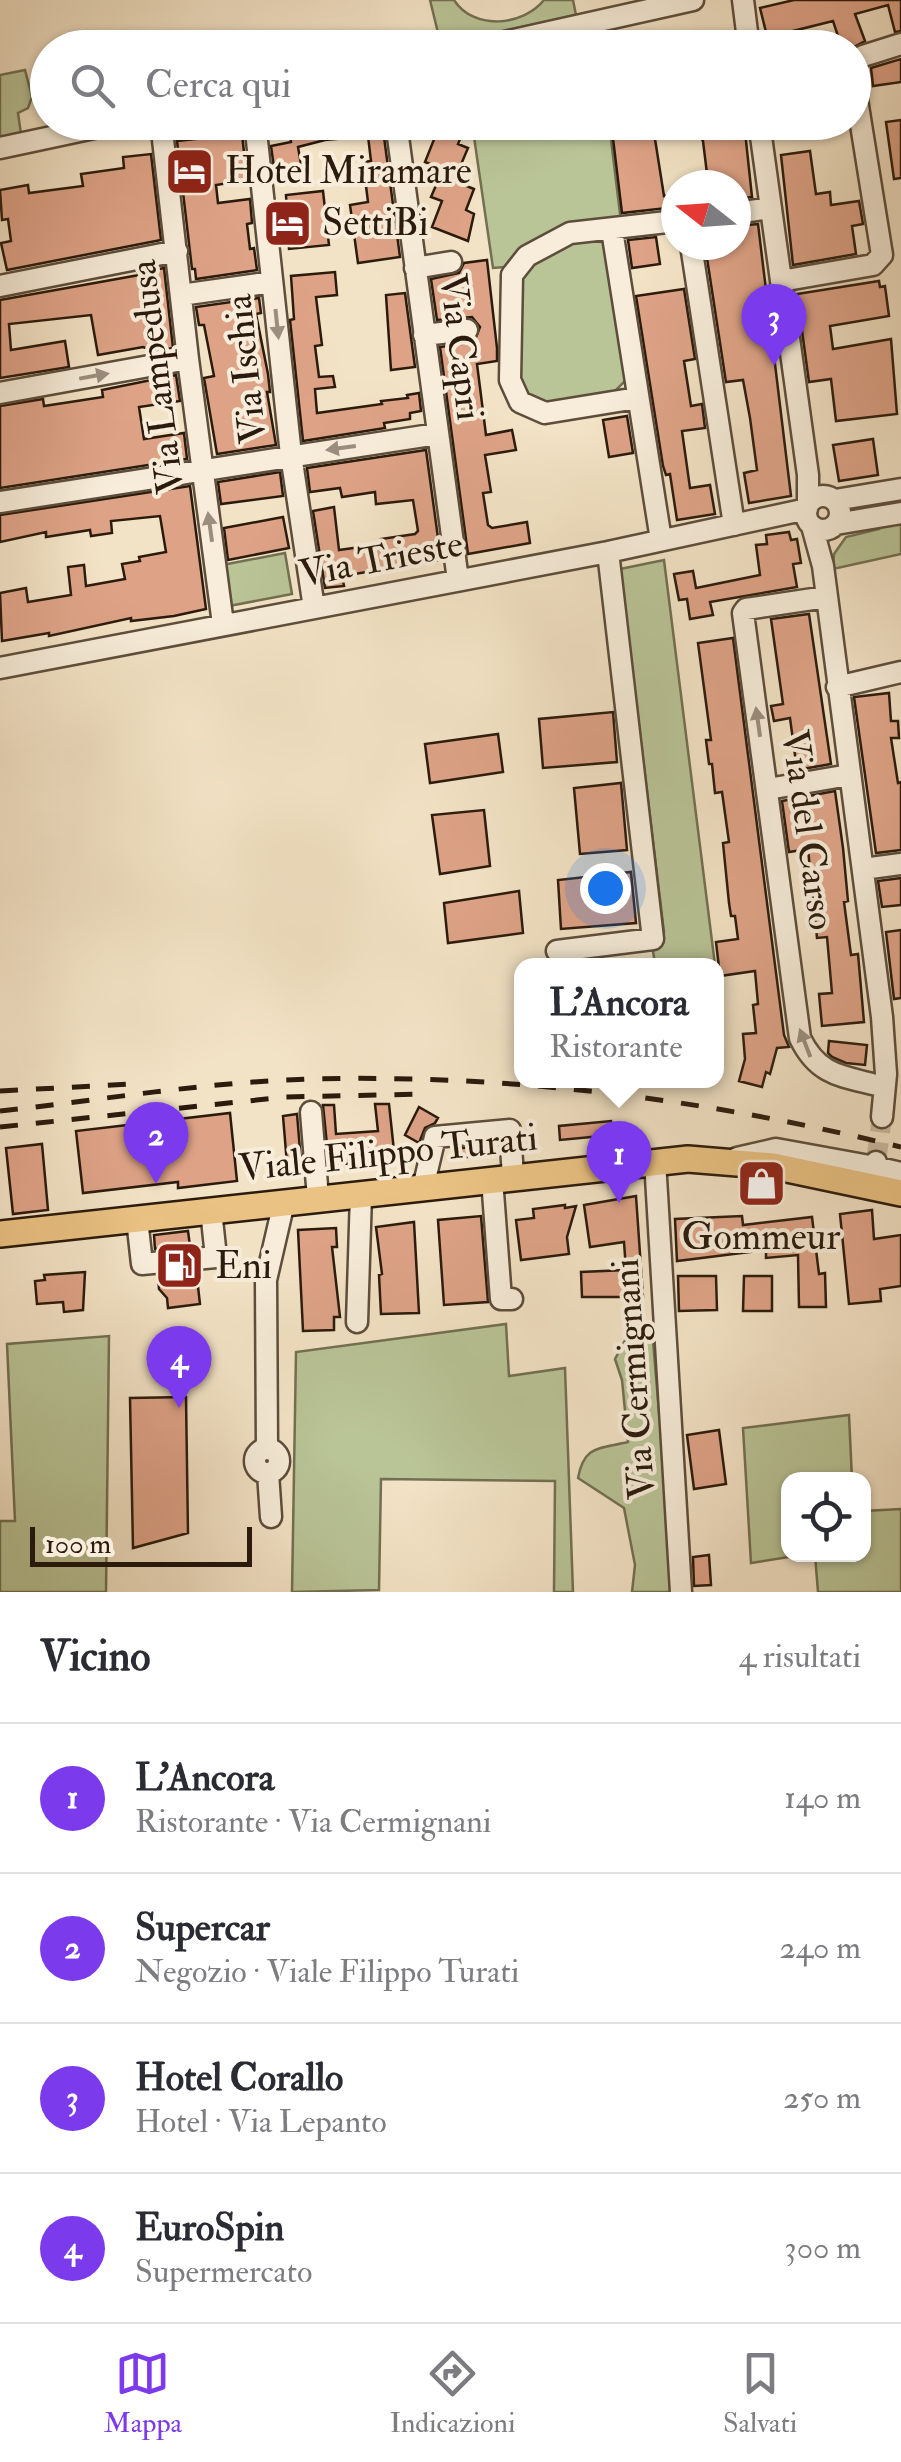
<!DOCTYPE html>
<html lang="it">
<meta charset="utf-8">
<style>
body{margin:0;font-family:"IM FELL Double Pica",serif;background:#f2f2f3;color:#2b2b33}
.controls{position:absolute;right:30px;bottom:30px;display:grid;overflow:hidden;border-radius:20px;box-shadow:0 2px 8px #0004}
.controls button{width:90px;height:90px;display:grid;place-items:center;padding:0;border:0;border-bottom:2px solid #e1e1e2;background:#fff;color:#2b2b33;font:50px sans-serif}
.compass{position:absolute;left:661px;top:170px;width:90px;height:90px;border-radius:50%;background:#fff;box-shadow:0 2px 8px #0004;rotate:287deg}
.scale{position:absolute;left:30px;bottom:25px;width:222px;box-sizing:border-box;padding-left:10px;border:5px solid #2b1b0d;border-top:0;font-size:28px;line-height:35px;white-space:nowrap;color:#2b1b0d;-webkit-text-stroke:8px #f7edda;paint-order:stroke}
.you{position:absolute;left:605px;top:888px;width:35px;height:35px;margin:-25px;border:8px solid #fff;border-radius:50%;background:#1a73e8;box-shadow:0 0 0 15px #1a73e833}
.badge{display:grid;place-items:center;width:65px;height:65px;border-radius:50%;background:#7c3aed;color:#fff;font-size:32px;font-weight:700}
.pin{position:absolute;translate:-50% -82px;filter:drop-shadow(0 2px 5px #0008)}
.pin::after{content:'';position:absolute;top:52px;width:35px;height:30px;background:inherit;clip-path:polygon(0 0,100% 0,50% 100%)}
.popup{position:absolute;left:514px;top:958px;width:210px;height:130px;box-sizing:border-box;display:grid;place-content:center;border-radius:20px;background:#fff;filter:drop-shadow(0 2px 8px #0005);font-size:32px;white-space:nowrap;color:#7c7c81}
.popup b{font-size:38px;color:#2b2b33}
.popup::after{content:'';position:absolute;left:50%;top:100%;margin-left:-20px;border:20px solid transparent;border-top-color:#fff}
.list{margin:0;padding:0;list-style:none}
h2{display:flex;justify-content:space-between;align-items:center;height:130px;margin:0;padding:0 40px;font-size:42px}
h2 small{font-size:32px;font-weight:400;color:#7c7c81}
.list li{display:grid;grid-template-columns:65px 1fr auto;gap:30px;align-items:center;box-sizing:border-box;height:150px;padding:0 40px;border-top:2px solid #e1e1e2}
.list b{display:block;font-size:38px;white-space:nowrap}
.list p{margin:0;font-size:32px;white-space:nowrap;color:#7c7c81}
.list em{font-size:32px;font-style:normal;color:#7c7c81}
.icon{flex:none;width:55px;height:55px;fill:none;stroke:currentColor;stroke-width:2;stroke-linecap:round;stroke-linejoin:round}
.map{position:relative;flex:none;width:901px;height:1592px;overflow:hidden}
.search{position:absolute;background:#fff;box-shadow:0 2px 8px #0004;left:30px;right:30px;top:30px;height:110px;display:flex;align-items:center;gap:25px;box-sizing:border-box;padding:0 35px;border-radius:55px;color:#7c7c81;font-size:38px}
.sheet{height:730px;background:#fff}
nav{display:flex;justify-content:space-around;align-items:center;box-sizing:border-box;height:140px;border-top:2px solid #e1e1e2;background:#fff;font-size:28px;color:#7c7c81}
nav a{display:grid;justify-items:center;gap:5px}
nav .on{color:#7c3aed}
.map>svg:first-child{display:block}
.green{fill:#b9c497;stroke:#727052;stroke-width:2.5}
.building{fill:#dea387;stroke:#2b1b0d;stroke-width:2.5}
.lines{fill:none;stroke-linecap:round;stroke-linejoin:round}
.minor-tunnel{stroke:#cbbba1;stroke-width:20;stroke-dasharray:20 10;stroke-linecap:butt}
.minor-casing{stroke:#5d4d3b;stroke-width:25}
.major-casing{stroke:#2b1b0d;stroke-width:30}
.minor{stroke:#f7edda;stroke-width:20}
.major{stroke:#eac283;stroke-width:25}
.rail{stroke:#2b1b0d;stroke-width:5;stroke-dasharray:18 18;stroke-linecap:butt}
.oneway{fill:#9b8e7e}
.labels{text-anchor:middle;dominant-baseline:central;stroke-width:8;stroke-linejoin:round;paint-order:stroke}
.poi-label{font-size:38px;fill:#2b1b0d;stroke:#f7edda;text-anchor:start}
.street-label{font-size:38px;fill:#2b1b0d;stroke:#f7edda}
</style>
<div class="map">
<svg width="901" height="1592" viewBox="0 0 901 1592">
<rect width="100%" height="100%" fill="#f3e3c6"/>
<filter id="stains"><feTurbulence type="fractalNoise" baseFrequency=".002" numOctaves="4"/><feColorMatrix values="0 0 0 0 .2 0 0 0 0 .09 0 0 0 0 .02 0 0 0 .5 -.17"/></filter>
<radialGradient id="worn" r=".72"><stop offset=".6" stop-color="#630" stop-opacity="0"/><stop offset="1" stop-color="#630" stop-opacity=".3"/></radialGradient>
<path class="green" d="M430 0H454C474 31 523 26 544 0H573L576 15 441 45Z
M25 70 32 97 28 108 18 113 21 134 0 138V75Z
M472 123H609L621 222 558 230 505 267 493 268Z
M606 236 630 376 615 391 537 404 516 383 515 276 556 245Z
M901 520V554L833 569 834 554 846 537 879 529V523Z
M285 553 292 594 229 606 222 565Z
M664 560 715 965H631L655 963 652 946 664 932 620 569Z
M506 1324 509 1376 565 1368 573 1592H554L555 1481 381 1479 379 1590 292 1592 296 1352Z
M631 1329H652L674 1592H632L635 1565 624 1508 578 1478C584 1445 599 1449 628 1442L622 1380 615 1359Z
M109 1336 106 1592H0V1521H15L7 1344Z
M849 1415 852 1479 788 1480V1554L801 1555 751 1563 743 1428Z
M901 1509V1592H818L815 1555 864 1554V1511Z"/>
<path class="building" d="M794 0H901V31L895 32 888 5 855 14 865 41 852 48H842L833 21 789 32 793 48H770L760 8Z
M901 59V82L873 86 871 68Z
M901 120V178L894 179 886 122Z
M288 122H382L400 257 358 263 350 205 368 202 363 162 371 161 368 136 325 140 298 147 302 170 275 175 271 146 291 142Z
M427 122H467L458 144 468 148 454 181 474 189 466 210 474 214 468 241 432 227 442 201 431 197 443 169 425 162 435 137 423 132Z
M611 122H744L752 197 736 199V185H725L724 181 708 182 703 141 697 133 655 139 664 196 676 194V207L622 213Z
M242 134 247 180 216 185 218 203 250 199 252 223 247 224 250 249 254 248 257 270 196 279 195 269H192L177 141Z
M810 151 816 194 830 192 831 205 859 201 863 224 852 226 856 254 793 265 781 155Z
M151 154 161 240 7 270 1 243 11 241 8 219 2 220 0 190 28 185 29 193 83 186 81 174 124 168 123 157Z
M323 191 329 245 289 249 286 195Z
M758 224 791 496 749 503 744 473 757 470 750 418 743 380 726 382 705 245H736V226Z
M656 237 660 264 632 268 628 240Z
M487 260 497 348V361L477 364 486 435 512 430 516 450 485 455 491 492 483 493 488 525 492 528 527 522 530 543 468 554 440 347 474 342 480 327 472 317 437 320 431 279 459 273 464 263Z
M164 268 173 348 154 351 143 347 98 355 91 315 9 324 11 350 65 341 69 367 0 378V300L139 275 138 273Z
M335 272 337 295 316 297 322 345 315 346 319 377 333 376 335 387 315 389 317 413 382 404 381 401 408 398 407 395 419 393 421 411 410 413V419L384 423 385 428 303 441 290 320 294 319 291 276Z
M879 281 880 287 885 286 889 316 830 326 833 349 891 339 897 414 836 421 831 379 809 382 797 294Z
M684 289 695 359 684 361 691 406 702 404 705 428 682 431 690 488 710 485 715 514 677 520 670 474 666 475 663 466 636 296Z
M405 293 415 367 391 370 386 295Z
M259 298 261 313 256 314 268 374 270 392H267L276 445 217 454 204 378 214 376 204 325H199L196 307Z
M176 375 180 401 139 407 144 439 184 433 187 459 0 488V406L43 399 44 406 103 397 102 390Z
M627 416 633 453 609 457 603 420Z
M873 439 878 475 839 481 833 445Z
M426 450 441 560 342 576 344 586 325 588 313 511 334 507 339 550 382 544 381 539 415 534 418 531 413 500 376 504 375 492 342 497 340 488 310 492 307 468Z
M280 472 283 496 221 504 218 482Z
M190 486 206 609 174 616 131 621V618L49 636V633L2 641 0 593 26 588 28 602 71 595 68 567 84 565 86 586 125 579 122 564 140 561 139 557 166 552 160 516 111 521 112 533 91 536 90 530 46 537V532L0 542V515Z
M283 517 289 548 228 560 224 528Z
M789 532 791 540 797 539 801 563 793 564 797 587 710 602 713 615 690 619 687 599 679 600 674 574 693 571 696 588 760 575 756 545 767 544 766 535Z
M809 614 831 764 797 770 790 718 774 721 771 706 783 704 771 619Z
M733 638 784 1035 789 1047 777 1048 770 1074 766 1072 762 1087 739 1081 745 1059 743 1034 756 1033 753 1005 758 1004 755 971 720 976 716 942 738 939 735 916H731L729 903 723 843 729 842 722 792 715 793 712 764H709L706 740H711L698 643Z
M889 693 891 721H898L899 738H891L898 783 901 782V850L876 853 854 697Z
M613 712 617 762 543 768 539 719Z
M498 734 503 772 430 783 425 744Z
M621 783 627 850 580 854 574 788Z
M835 791 843 848 848 901 844 902 851 955 858 954 864 1022 822 1026 819 994 832 993 827 937 817 938 808 849 789 852 782 801Z
M484 810 490 866 440 874 432 815Z
M631 872 636 923 561 929 558 880Z
M901 878V905L882 907 878 881Z
M519 891 523 933 448 943 444 903Z
M901 930V998L894 999 886 932Z
M829 1041 867 1045 865 1065 846 1063 832 1057 828 1053Z
M375 1104H389L395 1160 329 1165 323 1105H334L336 1134 378 1131Z
M419 1107 438 1118 435 1123 425 1128 419 1143 405 1135Z
M230 1113 237 1181 178 1188V1182L83 1193 76 1131Z
M297 1114 302 1174 288 1176 283 1116Z
M611 1121 612 1135 560 1140 559 1126Z
M42 1144 48 1210 13 1214 6 1148Z
M494 1145 495 1155 453 1158 452 1149Z
M636 1196 643 1297H582L581 1272 626 1270 624 1242 590 1247 584 1205Z
M565 1205V1208L576 1206 567 1237 569 1254 521 1260 516 1220 534 1218 533 1209Z
M872 1210 874 1239 901 1235V1286L880 1289 881 1301 849 1304 840 1214Z
M481 1216 488 1302 444 1305 438 1220Z
M742 1216 743 1225 812 1217 819 1274 825 1273 826 1307H799L798 1255 766 1258V1250L677 1261 675 1219Z
M414 1222 419 1313 381 1314 379 1275 382 1274 376 1227Z
M336 1228 337 1247H332L340 1317H334V1330L303 1331 298 1230Z
M188 1231 190 1246 155 1249 154 1235Z
M85 1272 83 1310 64 1312 63 1302 37 1304 35 1281 45 1280 44 1275Z
M193 1273V1278H197L200 1304 168 1308 167 1298 159 1289 158 1276Z
M678 1276H716L717 1310 679 1311Z
M744 1276H772V1311H743Z
M186 1397 188 1533 133 1548 130 1398Z
M719 1430 726 1484 694 1489 687 1435Z
M709 1555 711 1585 694 1586 693 1557Z"/>
<g class="lines">
<path class="minor-tunnel" d="M876 1162 882 1117"/>
<defs>
<path id="minor" d="M743 0 749 48
M478 48 693 0
M854 63 863 56 901 44
M161 122 188 359 223 624
M255 122 291 455 314 608
M396 122 458 580
M759 122 808 475V505
M0 148 122 122
M736 213 771 208
M612 230 661 540
M691 245 734 525
M415 268 451 262
M781 281 873 265 882 255 854 81
M0 286 177 251
M181 295 272 282
M424 335 467 330
M0 393 188 359
M637 398 545 413 520 402 510 380 512 275 527 256 570 233 676 221
M806 513a17 17 0 1 1 34 0a17 17 0 1 1-34 0Z
M835 500 901 489
M0 502 437 434
M836 524 901 513
M812 526 823 566 882 1017 886 1074 882 1117
M826 597 746 609 743 613 800 1038C819 1078 845 1076 884 1087
M0 668 608 552 807 509
M837 687 901 672
M768 789 849 775
M863 869 901 864
M557 951 653 939 608 552
M311 1112 318 1198
M737 1158 776 1149 875 1167
M655 1161 681 1592
M876 1162 875 1167 901 1173
M492 1179 501 1299H512
M423 1188 435 1137 510 1130 513 1177
M137 1219 142 1264 216 1257 211 1210
M357 1322 361 1194
M255 1461a12 12 0 1 1 24 0a12 12 0 1 1-24 0Z
M267 1449 266 1280 284 1202
M268 1473 271 1517"/>
<path id="major" d="M0 1234 688 1159 773 1166 901 1193"/>
</defs>
<use href="#minor" class="minor-casing"/>
<use href="#major" class="major-casing"/>
<use href="#minor" class="minor"/>
<use href="#major" class="major"/>
<path class="rail" d="M0 1091 132 1084
M0 1111C102 1100 206 1082 309 1079 512 1074 704 1099 901 1147
M0 1127 286 1097 423 1094"/>
</g>
<defs><path id="oneway-solid" d="M-6-.8H1V-3.2L6.5 0L1 3.2V.8H-6Z" transform="scale(2.5)"/></defs>
<g class="oneway">
<use href="#oneway-solid" transform="translate(277 324) rotate(84)"/>
<use href="#oneway-solid" transform="translate(94 376) rotate(-10)"/>
<use href="#oneway-solid" transform="translate(341 448) rotate(172)"/>
<use href="#oneway-solid" transform="translate(210 527) rotate(-98)"/>
<use href="#oneway-solid" transform="translate(758 722) rotate(-98)"/>
<use href="#oneway-solid" transform="translate(805 1043) rotate(-111)"/>
</g>
<defs>
<symbol id="hotel-square" viewBox="-11 -11 22 22"><rect x="-9" y="-9" width="18" height="18" rx="4" fill="#8f2418" stroke="#f7edda"/><path d="M-6-4.5h1.5V1H6V5H4.5V3h-9V5H-6ZM-4 0a1.8 1.8 0 1 1 3.6 0ZM.5 0V-2.5h3Q6-2.5 6 0Z" fill="#fff"/></symbol>
<symbol id="shop-square" viewBox="-11 -11 22 22"><rect x="-9" y="-9" width="18" height="18" rx="4" fill="#8f2418" stroke="#f7edda"/><path d="M-5-2.5h2.3a2.7 3.5 0 0 1 5.4 0H5L5.5 6h-11ZM-1.5-2.5h3a1.5 2.3 0 0 0-3 0Z" fill="#fff"/></symbol>
<symbol id="fuel-square" viewBox="-11 -11 22 22"><rect x="-9" y="-9" width="18" height="18" rx="4" fill="#8f2418" stroke="#f7edda"/><path d="M-5.5-6h7V0h2V4h1.3V-2.5L3-4.5l.8-.8L6-3V5H2.5V1h-1V6h-7ZM-4.2-4.7v3.2H.2V-4.7Z" fill="#fff"/></symbol>
</defs>
<g fill-rule="evenodd">
<use href="#hotel-square" x="162" y="144" width="55" height="55"/>
<use href="#hotel-square" x="260" y="196" width="55" height="55"/>
<use href="#shop-square" x="734" y="1156" width="55" height="55"/>
<use href="#fuel-square" x="152" y="1238" width="55" height="55"/>
</g>
<g class="labels">
<g class="poi-label">
<text x="225" y="171">Hotel Miramare</text>
<text x="322" y="223">SettiBi</text>
<text x="761" y="1237" text-anchor="middle">Gommeur</text>
<text x="215" y="1266">Eni</text>
</g>
<g class="street-label">
<text transform="translate(461 347) rotate(83)">Via Capri</text>
<text transform="translate(246 369) rotate(-96)">Via Ischia</text>
<text transform="translate(157 377) rotate(-97)">Via Lampedusa</text>
<text transform="translate(381 559) rotate(-11)">Via Trieste</text>
<text transform="translate(808 830) rotate(82)">Via del Carso</text>
<text transform="translate(388 1153) rotate(-6)">Viale Filippo Turati</text>
<text transform="translate(634 1379) rotate(-94)">Via Cermignani</text>
</g>
</g>
<rect width="100%" height="100%" filter="url(#stains)"/>
<rect width="100%" height="100%" fill="url(#worn)"/>
</svg>
<div class="controls">
<button><svg class="icon" aria-label="locate" viewBox="0 0 24 24"><circle cx="12" cy="12" r="6"/><path d="M12 2v4M12 18v4M2 12h4M18 12h4"/></svg></button>
</div>
<svg class="compass" viewBox="-18 -18 36 36"><path d="M0-13l5 13h-10z" fill="#e53935"/><path d="M0 13l5-13h-10z" fill="#7c7c81"/></svg>
<div class="scale">100 m</div>
<div class="you"></div>
<div class="pin badge" style="left:619px;top:1203px">1</div>
<div class="popup"><b>L'Ancora</b>Ristorante</div>
<div class="pin badge" style="left:156px;top:1184px">2</div>
<div class="pin badge" style="left:774px;top:366px">3</div>
<div class="pin badge" style="left:179px;top:1408px">4</div>
<div class="search"><svg class="icon" aria-label="search" viewBox="0 0 24 24"><circle cx="10" cy="10" r="6"/><path d="M15 15l6 6"/></svg>Cerca qui</div>
</div>
<section class="sheet">
<h2>Vicino<small>4 risultati</small></h2>
<ul class="list">
<li><span class="badge">1</span><div><b>L'Ancora</b><p>Ristorante · Via Cermignani</p></div><em>140 m</em></li>
<li><span class="badge">2</span><div><b>Supercar</b><p>Negozio · Viale Filippo Turati</p></div><em>240 m</em></li>
<li><span class="badge">3</span><div><b>Hotel Corallo</b><p>Hotel · Via Lepanto</p></div><em>250 m</em></li>
<li><span class="badge">4</span><div><b>EuroSpin</b><p>Supermercato</p></div><em>300 m</em></li>
</ul>
</section>
<nav>
<a class="on"><svg class="icon" aria-label="map" viewBox="0 0 24 24"><path d="M3 6l6-2 6 2 6-2v14l-6 2-6-2-6 2zM9 4v14M15 6v14"/></svg>Mappa</a>
<a><svg class="icon" aria-label="directions" viewBox="0 0 24 24"><path d="M12 3l9 9-9 9-9-9zM9 14v-3h6M13 9l2 2-2 2"/></svg>Indicazioni</a>
<a><svg class="icon" aria-label="saved" viewBox="0 0 24 24"><path d="M7 4h10v16l-5-4-5 4z"/></svg>Salvati</a>
</nav>
